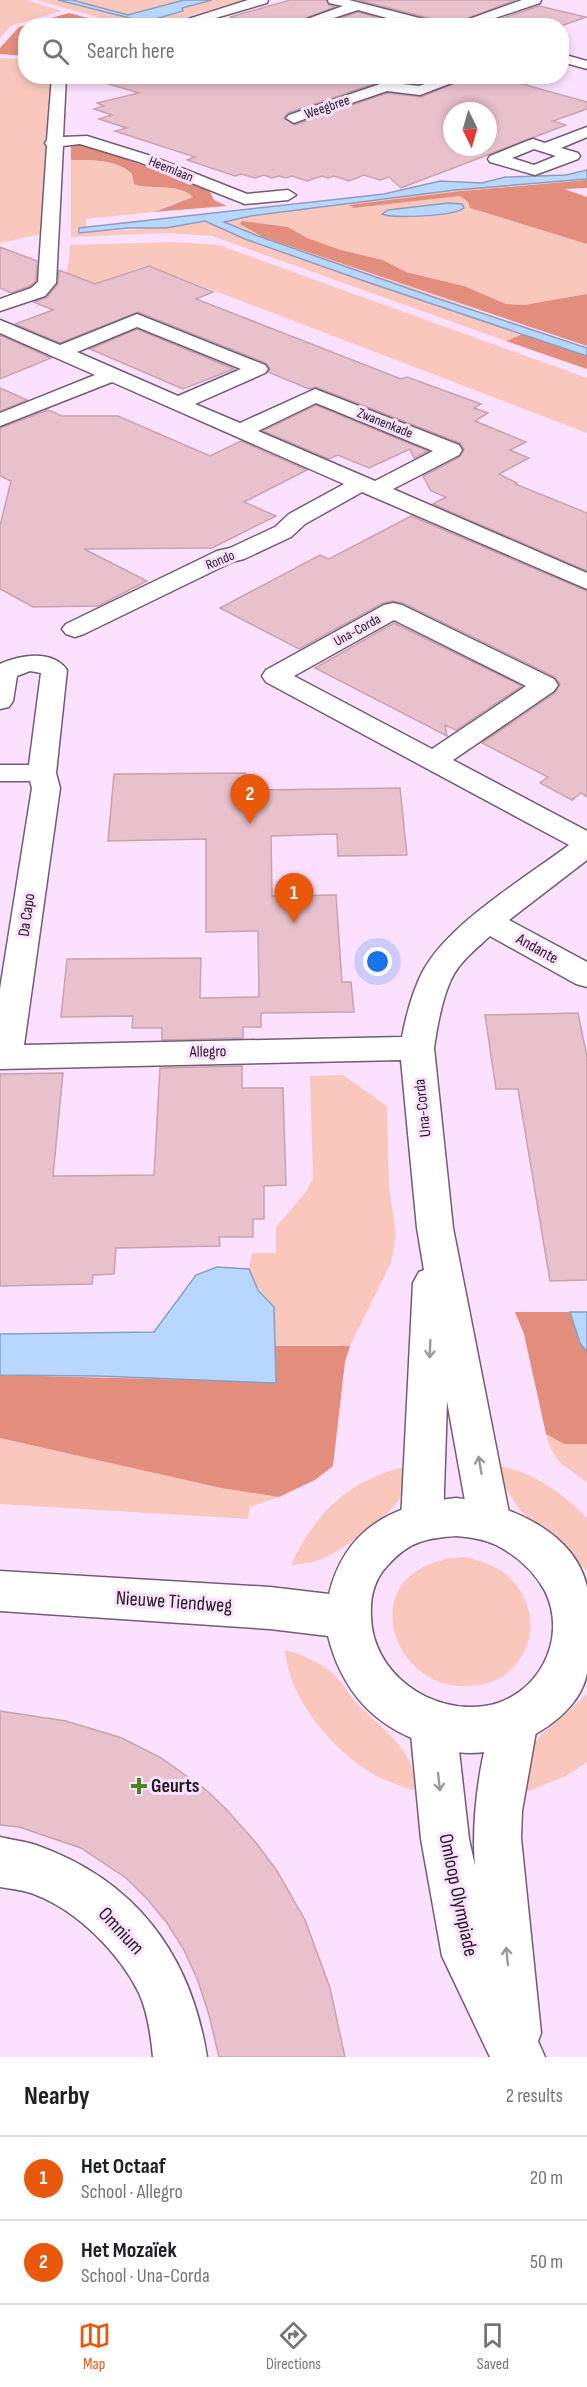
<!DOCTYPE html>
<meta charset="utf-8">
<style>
body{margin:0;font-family:"Sofia Sans Condensed",sans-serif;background:#f2f2f2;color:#202124}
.compass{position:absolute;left:443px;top:102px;width:54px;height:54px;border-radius:50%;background:#fff;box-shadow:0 3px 9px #0003;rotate:175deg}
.you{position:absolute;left:378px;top:962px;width:21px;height:21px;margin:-15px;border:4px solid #fff;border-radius:50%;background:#1a73e8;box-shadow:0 0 0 9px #1a73e833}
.badge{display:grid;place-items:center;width:39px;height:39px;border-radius:50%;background:#ea580c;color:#fff;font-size:20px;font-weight:700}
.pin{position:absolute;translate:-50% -50px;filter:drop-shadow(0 2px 3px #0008)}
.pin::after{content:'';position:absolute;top:32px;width:21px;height:18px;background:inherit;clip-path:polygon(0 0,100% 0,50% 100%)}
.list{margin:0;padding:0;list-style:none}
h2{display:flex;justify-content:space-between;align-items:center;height:78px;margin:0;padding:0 24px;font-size:26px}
h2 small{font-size:20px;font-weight:400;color:#757577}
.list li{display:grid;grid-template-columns:39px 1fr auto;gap:18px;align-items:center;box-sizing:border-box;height:84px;padding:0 24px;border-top:2px solid #e0e0e0}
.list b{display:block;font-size:22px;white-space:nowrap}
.list p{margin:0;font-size:20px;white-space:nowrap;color:#757577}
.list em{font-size:20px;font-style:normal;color:#757577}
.icon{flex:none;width:33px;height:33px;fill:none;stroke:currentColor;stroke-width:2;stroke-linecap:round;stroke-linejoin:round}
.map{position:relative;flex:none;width:587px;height:2057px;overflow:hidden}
.search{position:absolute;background:#fff;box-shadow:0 3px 9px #0003;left:18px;right:18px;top:18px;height:66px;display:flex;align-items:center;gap:15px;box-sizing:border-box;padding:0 21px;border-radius:24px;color:#757577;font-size:22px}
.sheet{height:246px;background:#fff}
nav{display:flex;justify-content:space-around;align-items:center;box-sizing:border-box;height:84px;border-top:2px solid #e0e0e0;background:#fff;font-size:16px;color:#757577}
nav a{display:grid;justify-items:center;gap:3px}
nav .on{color:#ea580c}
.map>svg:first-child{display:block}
.green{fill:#fac7bd}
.forest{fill:#e38d7c}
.water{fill:#b8d7ff;stroke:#8b9ebd;stroke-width:1.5}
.building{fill:#e9c1cd;stroke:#c8a2ae;stroke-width:1.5;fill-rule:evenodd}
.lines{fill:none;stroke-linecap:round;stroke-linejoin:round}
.street-casing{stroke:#735c75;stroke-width:3}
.secondary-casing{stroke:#735c75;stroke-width:3}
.street{fill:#fff;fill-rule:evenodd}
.secondary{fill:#fff;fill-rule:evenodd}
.oneway{stroke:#9c989c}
.poi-dot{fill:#4d8622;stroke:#fce1ff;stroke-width:2}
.labels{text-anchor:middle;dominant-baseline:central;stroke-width:6;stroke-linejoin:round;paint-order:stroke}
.far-street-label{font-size:14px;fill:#231924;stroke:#fce1ff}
.street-label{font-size:16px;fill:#231924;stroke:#fce1ff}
.near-street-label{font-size:20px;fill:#231924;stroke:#fce1ff}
.near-poi-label{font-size:20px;font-weight:bold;fill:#231924;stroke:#fce1ff;text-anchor:start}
</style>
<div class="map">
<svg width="587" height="2057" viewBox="0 0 587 2057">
<rect width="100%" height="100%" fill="#fce1ff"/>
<path class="green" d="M0 0H26L62 11 17 24 11 26 0 38Z
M36 0H58L145 22 183 12 181 8 212 0H244L155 26 126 25Z
M72 0H184L128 15Z
M0 58 25 59 26 76 52 77 41 234 0 243Z
M71 160C90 160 118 159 132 174L134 184 185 190 193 198 171 204 154 212 86 219V227L79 228 106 231 166 228 205 221 245 239 364 281 523 334 506 341 212 236 167 233 71 237Z
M587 179 461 191 350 206 354 208 460 196 468 202 470 208 587 244V294L524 305 506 304 464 286 406 272 383 260 341 250 307 238 288 227 243 221 264 237 587 348C466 307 341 271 223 222L251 216 455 190Z
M172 242 219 245 587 378V433L147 265 33 308C62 290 69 278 70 245Z
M343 1075 387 1106 389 1185 396 1235 391 1263 350 1346H275L274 1307 252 1280 249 1269 252 1253H276V1227L306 1192 313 1178 310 1076Z
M546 1434 564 1444H587V1482C566 1467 552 1461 546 1434Z
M0 1438 221 1488 279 1497 250 1507 248 1519 0 1504Z
M410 1465C408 1478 406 1490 398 1501 388 1517 338 1554 319 1560 311 1563 300 1564 291 1565 317 1509 350 1480 410 1465Z
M497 1466C531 1470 564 1494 587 1518V1571L520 1510 503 1484Z
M465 1557C480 1561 495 1565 507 1575 538 1603 539 1648 506 1674 498 1681 487 1684 477 1685 390 1700 346 1563 465 1557Z
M285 1650C307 1656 325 1664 340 1681 346 1688 350 1697 357 1704 385 1731 410 1746 418 1787L412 1790C399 1785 385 1781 373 1774 331 1749 289 1699 285 1650Z
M587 1694V1762L566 1776 521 1794 529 1752 539 1737Z"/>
<path class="forest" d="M69 13 113 25 26 26 25 56 0 54V48L19 27Z
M71 143H80L201 186 210 192 214 200 227 206 154 212 193 197C178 182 152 191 134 184L132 174C118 159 90 160 71 160Z
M587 180V188L564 189 587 197V244L470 208 468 202 460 196 354 208 349 205 461 191Z
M242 221 288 227 307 238 341 250 383 260 406 272 464 286 506 304 524 305 587 294V346L263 237 240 224Z
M523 334 587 356V369L506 341Z
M515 1312H570L580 1343 587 1352V1444H564L546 1434 524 1334Z
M275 1346H350L345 1362 333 1466 315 1480 279 1497 221 1488 0 1438V1375L276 1382Z"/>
<path class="water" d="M58 0H72L128 15 184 0H212L182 8 183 11 145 22Z
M587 170V179L455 190 251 216 224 222 258 236 433 297 587 348V356L364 281 245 239 205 221 166 228H128L79 233V228L384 194 440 181 482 183 505 177 566 175Z
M448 203 462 204 464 208C454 216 394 219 382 214L388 210Z
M217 1267 249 1269 258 1290 274 1307 276 1383 98 1376 0 1375V1334L154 1332 196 1275Z
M570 1312H587V1352L580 1343Z"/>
<path class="building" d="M290 0H326L329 5 335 7 286 26H210L235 18 230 17Z
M358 0H515L448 26H442L440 21Z
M539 6 586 17 561 26H480Z
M358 12 406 26H318Z
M105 76H440L419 84 385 80 288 113 284 118 295 125 387 93 421 97 472 76H494L587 102V109L553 121 566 125 401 188 389 177 380 180 364 175 349 181 334 176 328 178 322 176 307 181 292 176 286 178 279 176 272 178 264 175 255 178 241 174 235 176 187 160 195 157 115 131 127 128 99 119 112 115 94 109 104 106 97 103 139 93 105 83 110 81 105 79ZM452 111H488V147H452Z
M0 247 37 261 36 281 30 286 11 293 0 288Z
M149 266 213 292 196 299 401 379 407 377 481 404 474 408 488 413 475 421 526 442 510 450 529 458 499 474 517 483 515 484 587 513V571L433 504 446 497 431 491 423 476 460 457 464 449 460 443 316 387 309 389 268 372 270 369 266 363 138 312 60 343 15 324 53 310 34 302 47 297 58 284 59 270 95 284Z
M137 329 234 369 183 389 90 349Z
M0 335 51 358 0 379Z
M0 388 27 400 0 411Z
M316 405 428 451 414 458 410 449 369 468 338 455 329 459 263 431Z
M48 410 62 416H118L210 456 241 441 307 470 244 502 276 516 212 548 84 549 147 581 98 606 33 607 0 589V526L11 481 0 476V428Z
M411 516 587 591V797L581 793 572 800 540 783 548 777 482 743 555 693 560 684 555 677 403 603 393 601 383 603 299 649 220 608 320 555 329 559Z
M394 623 522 686 456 730 445 725 447 736 315 668Z
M245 773V790L400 788 407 855 338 856 337 834 271 836 272 896 336 895 342 982H351L354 1012 261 1013V1027H243V1038L162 1040V1028H132L133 1016 61 1017 67 959 201 958 200 998 259 997 258 931 206 932V839L108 841 114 774Z
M578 1013 587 1057V1280L550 1281 518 1089H496L485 1015Z
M242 1066V1088H283L286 1185 264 1186V1219H253V1237H219L220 1246 116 1248 114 1274 93 1275 92 1284 0 1286V1074L63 1073 53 1176 154 1175 160 1068Z
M0 1711 66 1721 122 1738 161 1758 205 1789 226 1809 257 1844 277 1871 305 1920 330 1988 345 2057H219L209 2015 198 1981 184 1950 167 1923 148 1900 126 1878 81 1848 19 1827 0 1825Z"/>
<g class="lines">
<defs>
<path id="street" d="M248 0H268L267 3 188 26H166Z
M328 0H349L439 23 440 26H416L358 10 309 26H288L343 6 329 3Z
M522 0H541L540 3 471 26H450Z
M562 54 587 61V69L562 62Z
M52 76H66L63 137 87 136 151 156 247 194 288 190 296 195 288 200 245 204 139 162 80 144 63 146 56 283 45 296 0 311V299L31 288 38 282 47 146 45 143 47 140Z
M448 76H470L420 95 387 91 299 121 294 123 286 118 289 115 386 82 419 86Z
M587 127V137L561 148 578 153 580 156 578 159 535 175 490 162 488 159 490 156 527 141 533 139 545 143ZM534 149 556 156 534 165 512 158Z
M137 314 265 365 268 369 265 373 195 404 240 423 315 389 459 445 462 450 459 455 393 489 587 573V589L362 492 305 524 291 537 244 559 232 562 84 634 75 637 66 634 62 629 66 624 217 551 230 548 275 527 289 514 344 484 112 382 0 426V413L95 375 0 333V320L60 345ZM137 327 241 369 178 396 77 352ZM316 403 433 451 375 481 258 431Z
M393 603 402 605 554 679 558 685 554 691 453 760 587 831V860L509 920 587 962V987L576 984 490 936C477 948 463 959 454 974 443 993 437 1027 434 1048L453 1228 511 1523 505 1537 490 1542 475 1537 469 1523 447 1401 443 1521 437 1534 422 1540 407 1534 401 1521 413 1283 419 1272 424 1270 417 1228 401 1060 0 1069V989L32 788 30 781H0V765H29L41 673 30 671 17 676 13 701 9 707 0 709V664C20 655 52 649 67 670L56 773 60 788 24 1045 402 1037C406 1016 413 990 423 971 449 923 525 878 569 845L266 682 262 676 266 670 384 605ZM394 620 526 686 432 749 294 676Z
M515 1697 531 1704 538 1720 522 1811 521 1838 541 2033 538 2041 545 2057H490L442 1956 421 1839 410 1724 417 1708 433 1701 449 1708 456 1724 469 1839 475 1866C471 1818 480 1748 499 1704Z
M0 1837C12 1840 24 1841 36 1845 135 1880 191 1954 207 2057H153C151 2036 148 2013 139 1993 120 1954 78 1911 36 1895 25 1890 12 1889 0 1887Z"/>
<path id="secondary" d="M456 1498C506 1503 575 1531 587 1587 587 1599 587 1615 587 1628 587 1642 587 1659 587 1673 579 1719 513 1753 471 1753 451 1753 432 1747 414 1739 367 1720 340 1684 328 1636L270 1629 0 1611V1571L270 1587 329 1594C345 1529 392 1504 456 1498ZM456 1536C469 1537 484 1539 496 1545 516 1555 534 1571 545 1591 569 1640 537 1698 485 1706 430 1714 372 1673 371 1616 370 1597 374 1580 387 1566 396 1556 407 1546 420 1542 431 1538 444 1537 456 1536Z"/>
</defs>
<use href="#street" class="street-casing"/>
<use href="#secondary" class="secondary-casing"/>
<use href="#street" class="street"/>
<use href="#secondary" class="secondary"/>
</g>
<defs><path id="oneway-shaft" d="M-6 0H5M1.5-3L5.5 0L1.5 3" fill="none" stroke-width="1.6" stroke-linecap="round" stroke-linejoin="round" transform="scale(1.5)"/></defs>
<g class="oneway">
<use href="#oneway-shaft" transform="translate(430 1349) rotate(92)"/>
<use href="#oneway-shaft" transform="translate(480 1465) rotate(-100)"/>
<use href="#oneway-shaft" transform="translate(439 1782) rotate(84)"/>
<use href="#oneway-shaft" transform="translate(507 1956) rotate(-96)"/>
</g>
<path class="poi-dot" d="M136 1777h6v6h6v6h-6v6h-6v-6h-6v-6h6z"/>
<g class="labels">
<g class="far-street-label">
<text transform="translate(327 107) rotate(-19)">Weegbree</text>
<text transform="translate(171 169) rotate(22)">Heemlaan</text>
<text transform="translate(385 423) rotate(22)">Zwanenkade</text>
<text transform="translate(220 560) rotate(-22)">Rondo</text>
<text transform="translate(357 630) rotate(-29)">Una-Corda</text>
</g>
<g class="street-label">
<text transform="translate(27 915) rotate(-82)">Da Capo</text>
<text transform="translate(537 949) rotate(29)">Andante</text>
<text transform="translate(208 1052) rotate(-1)">Allegro</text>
<text transform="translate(423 1108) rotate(-96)">Una-Corda</text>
</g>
<g class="near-street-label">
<text transform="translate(174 1602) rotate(4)">Nieuwe Tiendweg</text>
<text transform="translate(458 1895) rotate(78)">Omloop Olympiade</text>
<text transform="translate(121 1931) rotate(47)">Omnium</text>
</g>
<g class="near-poi-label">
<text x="151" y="1786">Geurts</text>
</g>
</g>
</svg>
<svg class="compass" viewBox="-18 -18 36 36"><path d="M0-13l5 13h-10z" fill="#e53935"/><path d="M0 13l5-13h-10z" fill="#757577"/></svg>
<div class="you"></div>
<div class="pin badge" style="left:294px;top:923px">1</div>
<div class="pin badge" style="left:250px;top:824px">2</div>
<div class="search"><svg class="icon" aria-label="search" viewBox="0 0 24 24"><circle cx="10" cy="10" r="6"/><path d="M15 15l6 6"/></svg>Search here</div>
</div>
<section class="sheet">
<h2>Nearby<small>2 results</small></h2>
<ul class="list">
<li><span class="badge">1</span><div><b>Het Octaaf</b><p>School · Allegro</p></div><em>20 m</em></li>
<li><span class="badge">2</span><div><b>Het Mozaïek</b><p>School · Una-Corda</p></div><em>50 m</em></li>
</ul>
</section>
<nav>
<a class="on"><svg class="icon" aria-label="map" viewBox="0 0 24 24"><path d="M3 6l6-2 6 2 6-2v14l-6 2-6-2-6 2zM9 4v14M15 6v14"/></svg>Map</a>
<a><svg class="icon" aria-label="directions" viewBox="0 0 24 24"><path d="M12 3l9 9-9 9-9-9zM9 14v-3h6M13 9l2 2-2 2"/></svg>Directions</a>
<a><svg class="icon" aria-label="saved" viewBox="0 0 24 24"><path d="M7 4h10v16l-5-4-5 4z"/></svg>Saved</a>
</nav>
